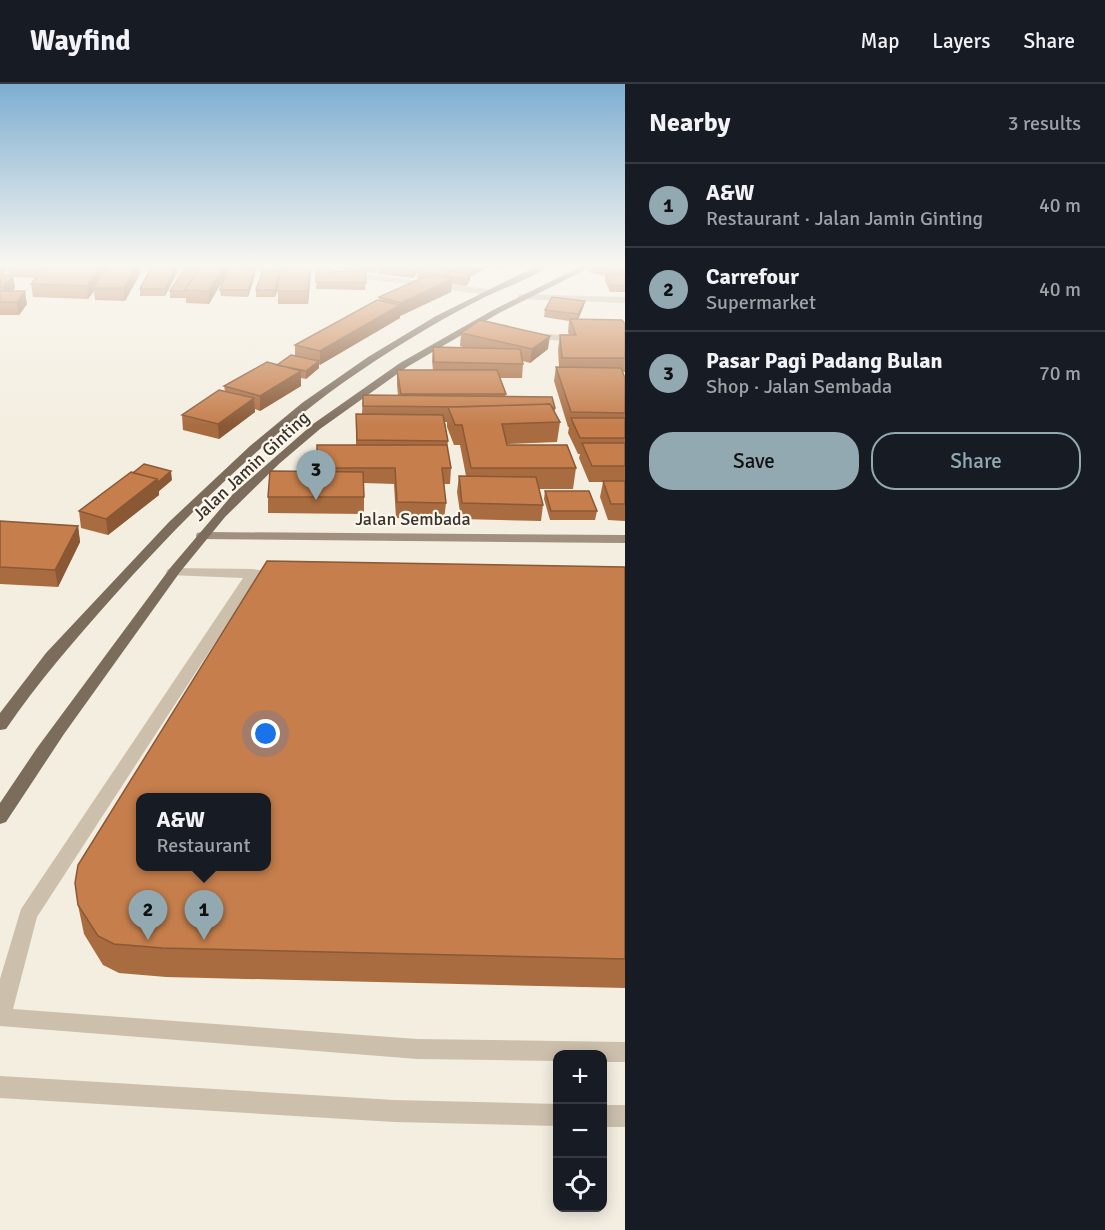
<!DOCTYPE html>
<meta charset="utf-8">
<style>
body{margin:0;font-family:Signika,sans-serif;background:#20242c;color:#f1f3f6}
.controls{position:absolute;right:18px;bottom:18px;display:grid;overflow:hidden;border-radius:12px;box-shadow:0 3px 15px #0003}
.controls button{width:54px;height:54px;display:grid;place-items:center;padding:0;border:0;border-bottom:2px solid #363941;background:#171b24;color:#f1f3f6;font:30px sans-serif}
.you{position:absolute;left:266px;top:650px;width:21px;height:21px;margin:-15px;border:4px solid #fff;border-radius:50%;background:#1a73e8;box-shadow:0 0 0 9px #1a73e833}
.badge{display:grid;place-items:center;width:39px;height:39px;border-radius:50%;background:#93a9b1;color:#111;font-size:20px;font-weight:700}
.pin{position:absolute;translate:-50% -50px;filter:drop-shadow(0 2px 3px #0008)}
.pin::after{content:'';position:absolute;top:32px;width:21px;height:18px;background:inherit;clip-path:polygon(0 0,100% 0,50% 100%)}
.popup{position:absolute;left:136px;top:709px;width:135px;height:78px;box-sizing:border-box;display:grid;place-content:center;border-radius:12px;background:#171b24;filter:drop-shadow(0 2px 4px #0005);font-size:20px;white-space:nowrap;color:#9ea1a6}
.popup b{font-size:22px;color:#f1f3f6}
.popup::after{content:'';position:absolute;left:50%;top:100%;margin-left:-12px;border:12px solid transparent;border-top-color:#171b24}
.list{margin:0;padding:0;list-style:none}
h2{display:flex;justify-content:space-between;align-items:center;height:78px;margin:0;padding:0 24px;font-size:26px}
h2 small{font-size:20px;font-weight:400;color:#9ea1a6}
.list li{display:grid;grid-template-columns:39px 1fr auto;gap:18px;align-items:center;box-sizing:border-box;height:84px;padding:0 24px;border-top:2px solid #363941}
.list b{display:block;font-size:22px;white-space:nowrap}
.list p{margin:0;font-size:20px;white-space:nowrap;color:#9ea1a6}
.list em{font-size:20px;font-style:normal;color:#9ea1a6}
.actions{display:flex;gap:12px;padding:18px 24px}
.actions a{flex:1;padding:14px 0;border:2px solid #93a9b1;border-radius:24px;text-align:center;font-size:21px;color:#93a9b1}
.actions .main{background:#93a9b1;color:#111}
.icon{flex:none;width:33px;height:33px;fill:none;stroke:currentColor;stroke-width:2;stroke-linecap:round;stroke-linejoin:round}
.map{position:relative;flex:none;width:625px;height:1146px;overflow:hidden}
header{display:flex;align-items:center;gap:36px;box-sizing:border-box;height:84px;padding:0 30px;background:#171b24;border-bottom:2px solid #363941}
header strong{font-size:28px}
nav{display:flex;gap:33px;margin-inline-start:auto;font-size:21px}
main{display:flex}
aside{flex:1;background:#171b24}
.map>svg:first-child{display:block}
.lines{fill:none;stroke-linecap:round;stroke-linejoin:round}
.lane{fill:#ccc0ac;fill-rule:evenodd}
.street{fill:#ccc0ac;fill-rule:evenodd}
.secondary{fill:#a0907d;fill-rule:evenodd}
.primary{fill:#7c6c5c;fill-rule:evenodd}
.wall{fill:#a96c41}
.shaded-wall{fill:#8a5835}
.building{fill:#c57e4c;stroke:#8a5835;stroke-width:1.5;fill-rule:evenodd}
.labels{text-anchor:middle;dominant-baseline:central;stroke-width:4.5;stroke-linejoin:round;paint-order:stroke}
.street-label{font-size:18px;fill:#3a322b;stroke:#fbf7ed}
</style>
<header>
<strong>Wayfind</strong>
<nav><a>Map</a><a>Layers</a><a>Share</a></nav>
</header>
<main>
<div class="map">
<svg width="625" height="1146" viewBox="0 0 625 1146">
<rect width="100%" height="100%" fill="#f3eee0"/>
<g class="lines">
<path class="lane" d="M530 249 563 251 568 254 563 257 527 254 525 252Z
M173 484 253 485 265 487 267 490 265 493 257 494 37 833 13 925 417 955 625 958V978H602V970H558V977L417 975 0 942V895L21 825 243 494 168 491 166 488 168 485Z
M0 992 394 1016 558 1020V1042L394 1038 0 1014Z
M602 1021H625V1043H602Z"/>
<path class="street" d="M121 182 205 183 209 185 205 187 118 186V182Z
M232 183 322 185 487 205 491 208 487 211 322 189 235 187 231 185Z
M521 210 625 213V219L518 215V211Z"/>
<path class="secondary" d="M202 448 625 451V459L197 455 196 452 197 449Z"/>
<path class="primary" d="M539 181H550C532 195 505 203 485 213 447 232 410 254 375 277 275 342 191 426 112 514 74 557 38 598 6 645L0 646V629L46 569 169 438 250 362 302 319 368 273 436 232Z
M584 181H595L499 229 407 283 320 345 280 379 225 433 180 488 64 650 6 738 0 740V719L37 664 171 483 233 410 313 340 400 279 493 226Z"/>
</g>
<path class="wall" d="M0 181H12H6L7 185 3 191H9L8 186 13 181H107V182L108 181H140L141 188 125 217 95 216 94 207 88 215 33 213 31 200 36 194 13 193 15 203 13 207 27 220 19 231H0Z
M172 181H279V183L226 182V189L255 184V191L248 213 221 212 220 206 225 192 209 220 186 219V214H170V207L200 182Z
M318 181H337L334 183Z
M337 181H420L419 186 431 183V181H514L502 186 489 182 488 183 470 193V196L466 202 452 200 451 208 400 232V234L319 281V284L306 295 301 294V302L260 327 255 325V328L219 355 183 346 182 331 225 307 224 302 277 281 295 272V261L379 216V213L420 194H417L418 189 413 194 378 190V184L374 189 366 188 365 206 316 205 317 184 333 192 364 188 337 185Z
M590 181H625V208H610L605 197V192L588 188Z
M176 182 177 189 165 212H140V205Z
M280 186 311 189 308 220H278V205L275 213H256V206Z
M585 217 583 224 578 235 625 240V288H623L625 294V437L608 436 600 413 603 398H589L579 374 580 370H578L568 349 569 343H568L554 297 556 283H559L558 265 560 251H569L568 248 569 237 544 233 545 226Z
M461 249 548 265 530 279 523 277V280L522 294H500L506 310 505 313 555 324V328L560 338 557 358 507 360V361L576 384 573 405H539L543 421 541 437 461 435 457 408 459 392H466L460 361H454L447 343V338H445L448 357 447 364 451 384 450 400H444L446 419 444 435 396 434 394 400 364 399V430L268 429V413L317 388V361H356V330H362L363 311H398L397 301V286H433L432 277 433 263 465 264 460 262Z
M172 396 159 407V411L108 451 81 444 79 427Z
M545 407 597 427 595 436H550L544 415Z
M0 437 78 442 80 458 58 503 0 500Z
M625 483V904L166 893 119 889 103 881 84 850 78 821Z"/>
<path class="shaded-wall" d="M4 181H6L7 185 1 193 0 186Z
M103 181H107L108 188 93 204 94 207 88 215 87 202Z
M137 181H140L141 188 125 217 124 204Z
M224 181H226L227 190 209 220V207Z
M311 181V189L308 220V207Z
M376 181H381L374 189V182Z
M419 181H420L419 187 413 194V187Z
M471 181H489L488 183 470 193V196L466 202V195L468 193 469 182Z
M503 181H514L502 186Z
M176 182 177 189 165 212V205Z
M255 184V191L248 213V206Z
M625 185V191L617 195 618 189Z
M281 186V193L275 213V206Z
M449 186 448 192H446V195L442 198 443 191Z
M13 191 15 203 7 216 4 203Z
M452 195 451 208 400 232V234L320 281V267L400 221 401 219Z
M25 207 27 220 19 231 17 218Z
M585 217 583 224 577 238 578 230Z
M550 252 548 265 530 279 532 265Z
M319 277V284L306 295V287Z
M301 287V302L260 327V312Z
M254 314 255 328 219 355 218 340Z
M171 387 172 396 159 407V411L108 451 106 435 157 395Z
M78 442 80 458 58 503 55 486Z"/>
<path class="building" d="M13 181H47L42 187 8 186Z
M47 181H103L87 202 31 200Z
M108 181H137L124 204H93Z
M201 181H224L209 207 185 206Z
M281 181H310L308 207H277Z
M380 181H419L413 187 378 183Z
M590 181H625V185L618 189Z
M152 182H176L165 205H140Z
M423 182 449 186 443 191 418 187Z
M186 183 199 184 185 206V207H170Z
M228 184H255L248 206H220Z
M317 184H332L333 192 334 187 366 188V199L316 198Z
M263 186H280L275 206H256Z
M451 187 471 190 466 195 446 192Z
M431 190 452 195 401 219 379 213Z
M606 190 625 191V202L611 201Z
M0 191H13L4 203H0Z
M0 207H25L17 218H0Z
M552 213 585 217 578 230 545 226Z
M377 216 400 221 320 267 295 261Z
M570 235 622 236 625 240V274H562L560 251H576Z
M480 236 550 252 532 265 461 249Z
M433 263 520 265 523 280 434 278Z
M291 271 319 277 306 287 277 281Z
M267 278 301 287 260 312 224 302Z
M556 283 621 284 625 294V329L571 328Z
M397 286H497L506 310H401Z
M219 306 254 314 218 340 182 331Z
M363 311 552 313 555 324H553L550 320 459 323 363 322Z
M550 320 560 338 502 340 507 361H567L576 384H471L462 341H455L448 323Z
M356 330 443 331 448 357 357 356Z
M571 334H625V354H580Z
M582 359H625V382H592Z
M317 361H447L451 384H442L446 419 397 418 395 384H317Z
M144 380 171 387 158 398 157 395 133 389Z
M270 387 363 388 364 413H268Z
M131 388 157 395 106 435 79 427Z
M459 392 536 393 543 421 462 419Z
M603 397H625V420H611Z
M545 407H589L597 427H551Z
M0 437 78 442 55 486 0 483Z
M267 477 625 483V875L162 864 114 860 98 852 78 821 75 799 78 781ZM141 714H267V783H141Z"/>
<linearGradient id="sky" x2="0" y2="1"><stop stop-color="#7eaed2"/><stop offset="0.53" stop-color="#faf7f1"/><stop offset="1" stop-color="#faf7f1" stop-opacity="0"/></linearGradient>
<rect width="625" height="342" fill="url(#sky)"/>
<g class="labels">
<g class="street-label">
<text transform="translate(251 382) rotate(-43)">Jalan Jamin Ginting</text>
<text x="413" y="435">Jalan Sembada</text>
</g>
</g>
</svg>
<div class="controls">
<button>+</button>
<button>−</button>
<button><svg class="icon" aria-label="locate" viewBox="0 0 24 24"><circle cx="12" cy="12" r="6"/><path d="M12 2v4M12 18v4M2 12h4M18 12h4"/></svg></button>
</div>
<div class="you"></div>
<div class="pin badge" style="left:204px;top:856px">1</div>
<div class="popup"><b>A&amp;W</b>Restaurant</div>
<div class="pin badge" style="left:148px;top:856px">2</div>
<div class="pin badge" style="left:316px;top:416px">3</div>
</div>
<aside>
<h2>Nearby<small>3 results</small></h2>
<ul class="list">
<li><span class="badge">1</span><div><b>A&amp;W</b><p>Restaurant · Jalan Jamin Ginting</p></div><em>40 m</em></li>
<li><span class="badge">2</span><div><b>Carrefour</b><p>Supermarket</p></div><em>40 m</em></li>
<li><span class="badge">3</span><div><b>Pasar Pagi Padang Bulan</b><p>Shop · Jalan Sembada</p></div><em>70 m</em></li>
</ul>
<div class="actions"><a class="main">Save</a><a>Share</a></div>
</aside>
</main>
